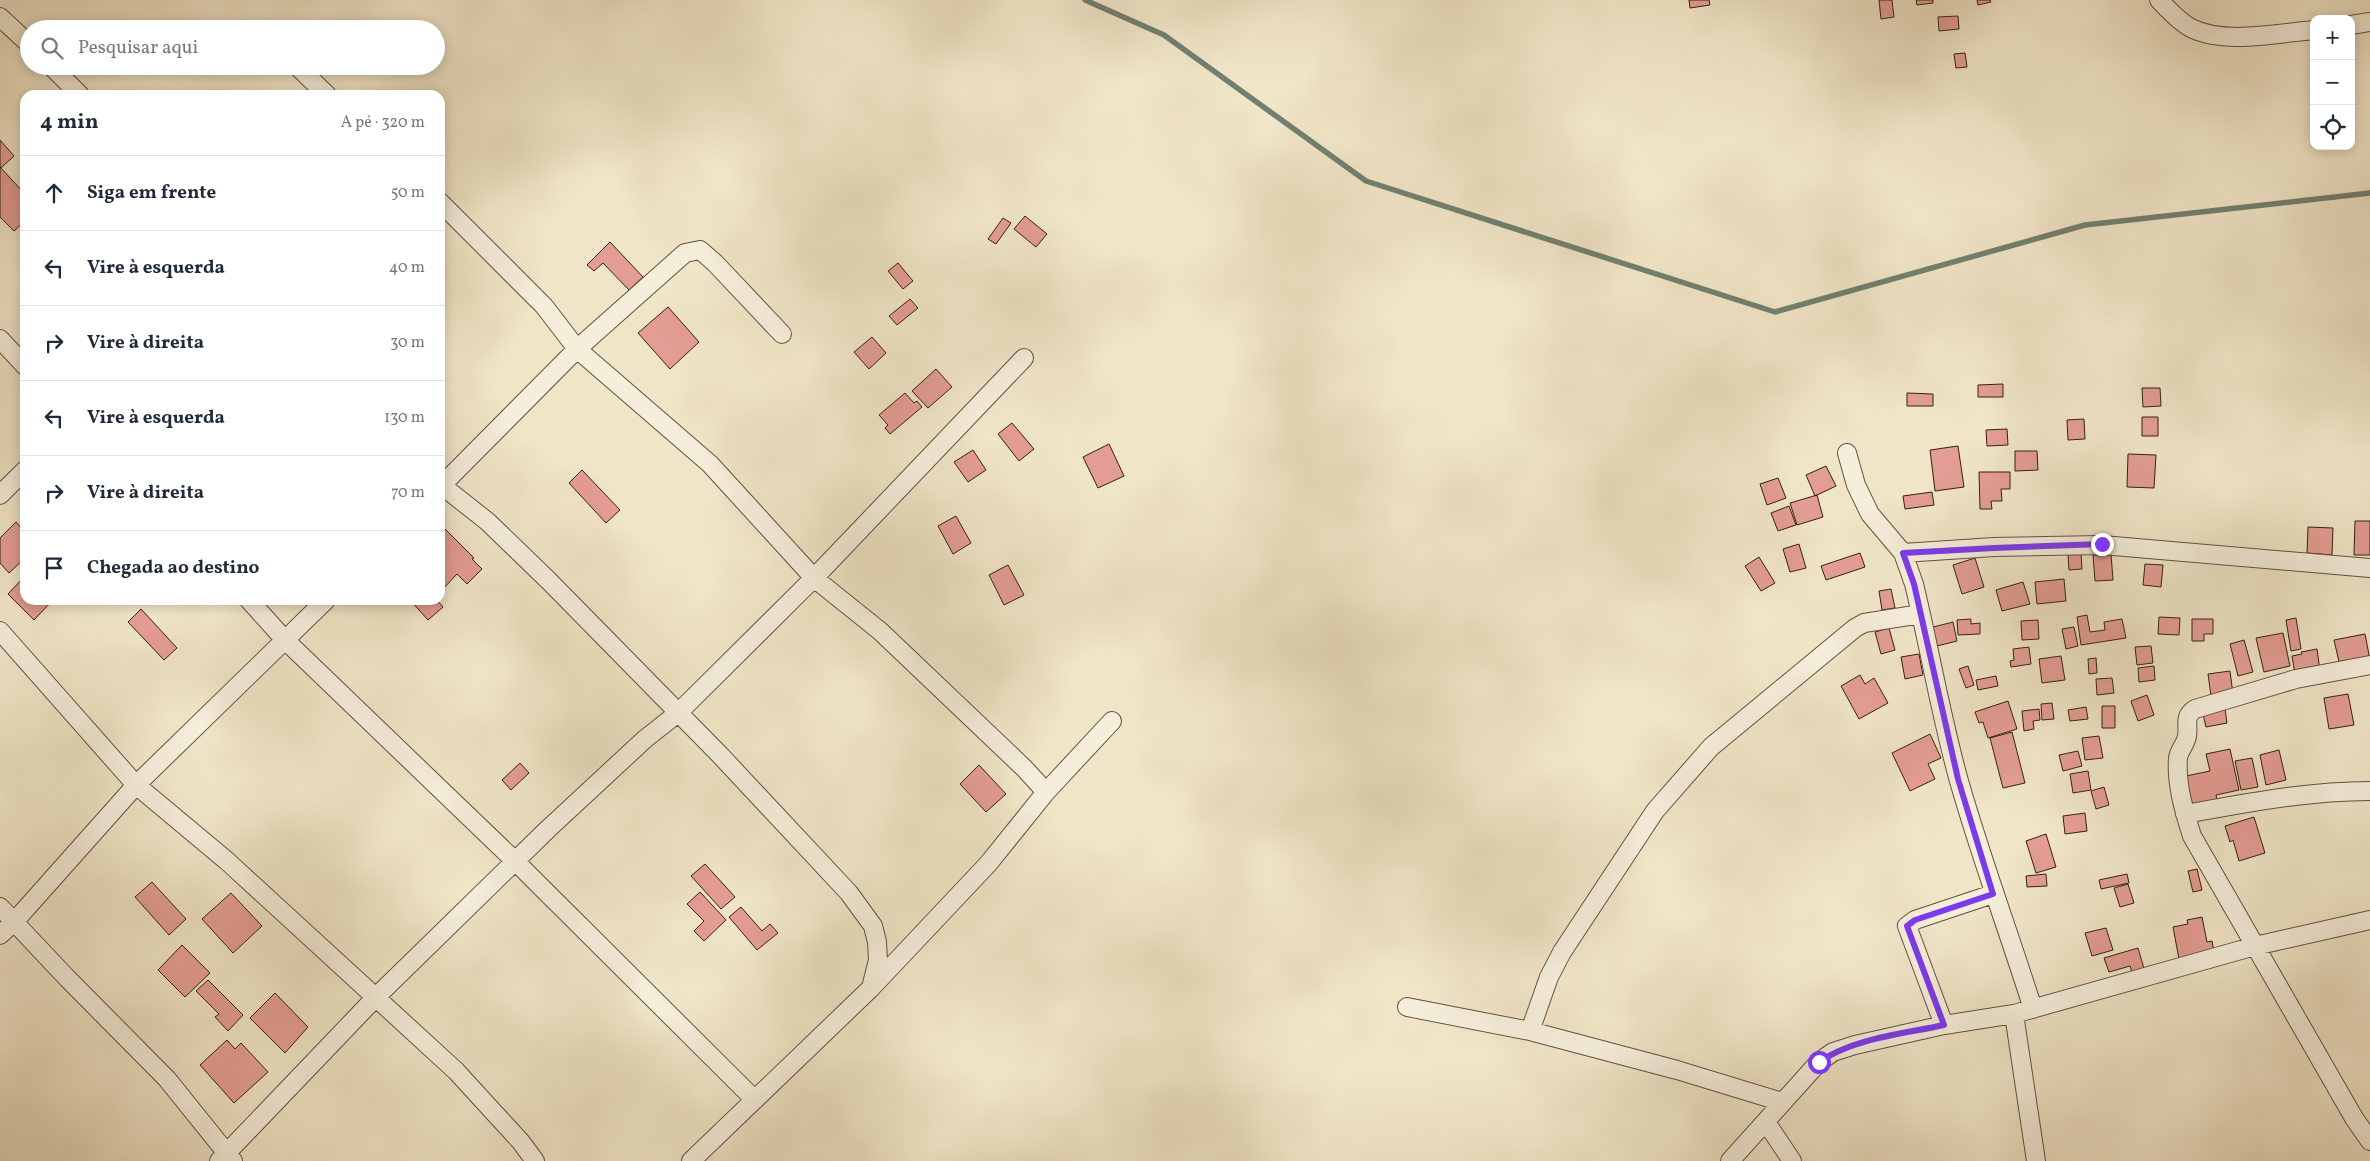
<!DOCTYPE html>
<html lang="pt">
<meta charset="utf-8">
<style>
body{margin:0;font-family:Vollkorn,serif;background:#f2f2f3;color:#1f2937}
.controls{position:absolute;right:15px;top:15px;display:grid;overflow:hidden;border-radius:10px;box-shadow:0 2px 12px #0003}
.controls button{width:45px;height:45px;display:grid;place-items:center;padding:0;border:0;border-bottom:1px solid #e0e1e3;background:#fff;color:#1f2937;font:25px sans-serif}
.stop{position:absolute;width:15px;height:15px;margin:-11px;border:4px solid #7c3aed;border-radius:50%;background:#fff}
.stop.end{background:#7c3aed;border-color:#fff;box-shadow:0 1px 5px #0008}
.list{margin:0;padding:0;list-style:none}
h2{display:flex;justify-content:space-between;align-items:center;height:65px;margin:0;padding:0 20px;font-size:21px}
h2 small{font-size:16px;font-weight:400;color:#747a83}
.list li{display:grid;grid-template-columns:32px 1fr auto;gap:15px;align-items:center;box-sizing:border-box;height:75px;padding:0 20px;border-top:1px solid #e0e1e3}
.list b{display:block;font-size:19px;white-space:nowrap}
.list em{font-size:16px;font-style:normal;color:#747a83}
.icon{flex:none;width:28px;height:28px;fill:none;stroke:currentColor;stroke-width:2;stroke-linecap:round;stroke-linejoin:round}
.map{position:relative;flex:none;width:2370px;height:1161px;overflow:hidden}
.search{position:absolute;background:#fff;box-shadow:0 2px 12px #0003;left:20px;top:20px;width:425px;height:55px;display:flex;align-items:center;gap:12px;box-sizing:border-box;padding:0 18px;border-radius:28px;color:#747a83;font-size:19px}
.panel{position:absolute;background:#fff;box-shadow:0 2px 12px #0003;left:20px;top:90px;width:425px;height:515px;border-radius:15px}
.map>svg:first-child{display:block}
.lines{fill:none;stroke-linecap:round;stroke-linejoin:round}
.stream{stroke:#718071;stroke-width:5.5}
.building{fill:#e49d94;stroke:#332012}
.minor-casing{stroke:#62513f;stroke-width:20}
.minor{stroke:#f5eedb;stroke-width:18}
.route{stroke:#7c3aed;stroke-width:6}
</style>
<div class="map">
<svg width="2370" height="1161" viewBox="0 0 2370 1161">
<rect width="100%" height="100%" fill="#f0e5c7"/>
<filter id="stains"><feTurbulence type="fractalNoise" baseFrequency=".004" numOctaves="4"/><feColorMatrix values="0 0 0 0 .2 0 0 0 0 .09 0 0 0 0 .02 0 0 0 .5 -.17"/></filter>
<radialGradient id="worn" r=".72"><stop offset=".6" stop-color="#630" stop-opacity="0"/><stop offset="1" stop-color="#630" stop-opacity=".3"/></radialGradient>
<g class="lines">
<path class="stream" d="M1085 0 1164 35 1366 181 1775 312 2085 225 2370 193"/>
</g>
<path class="building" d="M1689 0H1709L1710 5 1690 8Z
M1879 0H1892L1894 17 1881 19Z
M1916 0H1933V3L1917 5Z
M1977 0H1990L1991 2 1978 5Z
M1958 16 1959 29 1939 31 1938 17Z
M1965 53 1967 67 1956 68 1954 54Z
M0 140 14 156 1 168 0 166Z
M0 167 25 194V221L14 231 0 217Z
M1025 216 1047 234 1036 247 1014 229Z
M1003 218 1011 223 996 244 988 239Z
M610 242 643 277 629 290 603 263 594 271 587 265Z
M898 263 913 281 903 289 888 271Z
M910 299 918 308 897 325 889 316Z
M668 307 699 342 670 369 638 333Z
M872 337 886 353 869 369 854 352Z
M936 369 952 387 928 408 912 391Z
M2003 384V397H1978V385Z
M2142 388H2160L2161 406 2143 407Z
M905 393 914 403 917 401 922 407 890 434 885 428 888 425 879 415Z
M1907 393 1933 394V406H1907Z
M2142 417H2158V436H2142Z
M2084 419 2085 439 2068 440 2067 420Z
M1012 423 1034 449 1019 461 998 434Z
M2007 429 2008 445 1987 446 1986 430Z
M1109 444 1124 476 1098 488 1083 457Z
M1958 446 1964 487 1935 491 1930 450Z
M973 450 986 470 968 482 954 462Z
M2015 451H2037L2038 470 2015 471Z
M2128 454 2156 455 2154 488 2127 487Z
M1826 466 1836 486 1815 496 1806 475Z
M582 470 620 510 606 523 569 483Z
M1979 472H2010V489H2001L2002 501H1991L1992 509H1980Z
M1778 478 1786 498 1767 505 1760 484Z
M1932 492 1934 505 1905 509 1903 496Z
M1817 495 1823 517 1797 525 1790 503Z
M1789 506 1796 525 1778 531 1771 513Z
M956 516 971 543 953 554 938 526Z
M2355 521H2370V555H2354Z
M16 522 25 532V558L9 573 0 563V538Z
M2308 527 2333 528 2332 555 2307 553Z
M445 529 474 558 472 559 482 569 467 584 457 574 442 590 440 588V534Z
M1799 544 1806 568 1790 572 1783 549Z
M1860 553 1865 567 1826 580 1821 566Z
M2081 553 2082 569 2069 570 2068 555Z
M2111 554 2113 580 2095 581 2093 555Z
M1759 557 1775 583 1761 591 1745 566Z
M1975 558 1984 587 1962 594 1953 565Z
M2145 564 2163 565 2161 587 2143 585Z
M1008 565 1024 595 1004 605 989 575Z
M25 576V600H53L34 620 8 594Z
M2064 579 2066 601 2037 604 2035 582Z
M2023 582 2030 604 2002 611 1996 590Z
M1891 589 1895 608 1882 610 1879 591Z
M410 600H437L443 607 428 620Z
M141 609 177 648 164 660 128 622Z
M2087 615 2090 632 2105 630 2104 622 2122 619 2126 638 2081 645 2077 617Z
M2159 617 2180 618 2179 635 2158 634Z
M2296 618 2301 649 2291 651 2286 620Z
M1971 619V624L1980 623V634L1958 635 1957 620Z
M2192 619H2213V634H2204V641H2192Z
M2038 620 2039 639 2022 640 2021 621Z
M1953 622 1957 641 1937 646 1933 627Z
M2074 627 2078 646 2066 649 2062 629Z
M1889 628 1895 650 1881 654 1875 632Z
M2283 633 2290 666 2264 672 2256 638Z
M2365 634 2370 660 2340 666 2334 640Z
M2244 640 2253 672 2238 676 2230 644Z
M2151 646 2153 663 2137 665 2135 647Z
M2029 647 2031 664 2011 667 2010 661 2014 660 2013 649Z
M2317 649 2320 671 2295 674 2292 656 2302 654 2301 652Z
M1919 654 1923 675 1905 679 1901 657Z
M2061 656 2065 680 2042 683 2039 659Z
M2096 658 2097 673 2089 674 2088 659Z
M1968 666 1974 685 1966 688 1959 669Z
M2154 666 2155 680 2139 682 2138 668Z
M2230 671 2233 694 2211 696 2208 674Z
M1860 675 1865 684 1874 678 1888 703 1859 719 1841 686Z
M1996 676 1998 686 1978 690 1976 680Z
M2112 678 2114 693 2097 695 2096 679Z
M2348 694 2354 725 2329 729 2324 698Z
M2147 695 2154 715 2138 721 2131 701Z
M2008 701 2017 729 1988 738 1983 722 1979 723 1975 712Z
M2052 703 2054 719 2042 720 2041 704Z
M2102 706H2115V728H2102Z
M2086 707 2088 719 2070 721 2068 710Z
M2039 709 2040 720 2033 721 2034 729 2024 731 2022 711Z
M2225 709 2227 723 2206 727 2203 714Z
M2012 732 2025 783 2003 788 1990 738Z
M1930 734 1941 758 1928 764 1935 779 1910 791 1892 753Z
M2099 736 2103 758 2085 760 2082 738Z
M2230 749 2239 790 2216 795 2218 803 2193 809 2186 776 2210 771 2206 754Z
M2279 750 2286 780 2266 785 2260 755Z
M2078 751 2082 766 2063 771 2059 755Z
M2252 758 2258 787 2241 790 2235 761Z
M520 763 529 773 511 790 502 780Z
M979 765 1006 794 986 812 960 784Z
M2088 771 2091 790 2073 793 2070 774Z
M2104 787 2109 805 2096 809 2091 791Z
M2085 813 2087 831 2065 834 2063 816Z
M2254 817 2265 853 2239 861 2233 840 2230 842 2225 826Z
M2046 834 2056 867 2036 873 2026 841Z
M705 864 735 897 721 909 691 876Z
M2197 869 2202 890 2193 892 2188 871Z
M2046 874 2047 886 2027 887 2026 876Z
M2127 874 2129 883 2101 889 2099 880Z
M152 882 186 919 169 935 135 897Z
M2128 884 2134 903 2120 907 2114 888Z
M700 892 726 920 704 941 694 931 704 921 687 904Z
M231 893 262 926 233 953 202 919Z
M741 907 762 931 770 924 778 933 757 950 729 917Z
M2202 917 2207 942 2212 941 2214 952 2179 959 2173 927 2188 924 2187 920Z
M2106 928 2113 950 2092 956 2085 933Z
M182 945 210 973 185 997 158 970Z
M2138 948 2145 972 2133 976 2130 966 2109 972 2104 958Z
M208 980 243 1015 228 1031 215 1017 219 1014 196 991Z
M275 993 308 1027 285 1053 250 1018Z
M227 1040 235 1049 241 1043 268 1072 234 1103 200 1065Z"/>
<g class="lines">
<defs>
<path id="minor" d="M2159 0C2168 9 2179 22 2191 28 2224 45 2278 33 2314 30
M0 17 29 44
M2351 25 2370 22
M51 66 80 95
M297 66 327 95
M440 202 544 306 577 349 710 464 814 578 880 631 1024 768 1046 792
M0 339 25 366
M1847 453 1856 485 1870 514 1903 553 1914 584C1930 650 1941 717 1959 781 1981 858 2009 933 2033 1009
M440 484 488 522 549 581 720 755 849 893 873 926 877 942 878 960 871 988
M440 487 577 349 685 253 700 250 715 263 782 334
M0 495 25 470
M1903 553 1994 547 2102 545 2370 568
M249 600 284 639 516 862 755 1100
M0 631 136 785 227 861 456 1071 521 1142 535 1161
M2370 665 2296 679 2195 709C2183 717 2189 724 2187 736 2186 744 2179 750 2178 758 2176 784 2184 811 2192 836L2354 1118 2370 1141
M2185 814C2247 803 2307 791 2370 791
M0 907 67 978 167 1079 233 1161
M0 935 14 922 136 785 326 600
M1407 1007 1530 1031 1677 1070 1782 1102
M2014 1014 2036 1161
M1944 1025 1907 926 1915 920 1993 894
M1530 1031 1549 977 1562 952 1655 811 1711 747 1855 628 1864 623 1921 614
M1766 1122 1792 1161
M219 1161 376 997 548 829 645 739 678 713 814 578 1024 358
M691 1161 871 988 922 934 988 864 1046 792 1112 721
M1730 1161 1819 1062 1833 1052 1855 1045 1944 1025 2014 1014 2255 946 2370 920"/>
</defs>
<use href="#minor" class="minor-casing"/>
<use href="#minor" class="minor"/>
</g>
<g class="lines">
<path class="route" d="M1819 1062C1854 1038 1903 1034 1944 1025L1907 926 1915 920 1993 894 1958 779 1914 584 1903 553 1994 548 2102 544"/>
</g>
<rect width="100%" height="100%" filter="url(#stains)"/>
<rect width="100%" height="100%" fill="url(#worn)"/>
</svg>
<div class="controls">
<button>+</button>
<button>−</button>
<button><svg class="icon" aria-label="locate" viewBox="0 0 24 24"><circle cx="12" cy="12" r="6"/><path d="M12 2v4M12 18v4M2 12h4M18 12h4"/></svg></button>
</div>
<div class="stop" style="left:1819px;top:1062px"></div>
<div class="stop end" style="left:2102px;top:544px"></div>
<div class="search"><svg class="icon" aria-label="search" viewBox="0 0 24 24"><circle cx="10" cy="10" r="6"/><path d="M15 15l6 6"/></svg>Pesquisar aqui</div>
<section class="panel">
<h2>4 min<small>A pé · 320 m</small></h2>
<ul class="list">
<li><svg class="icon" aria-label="ahead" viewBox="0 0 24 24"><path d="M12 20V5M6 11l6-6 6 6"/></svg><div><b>Siga em frente</b></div><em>50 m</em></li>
<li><svg class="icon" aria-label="left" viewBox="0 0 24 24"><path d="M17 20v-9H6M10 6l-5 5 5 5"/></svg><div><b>Vire à esquerda</b></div><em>40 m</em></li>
<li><svg class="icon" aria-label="right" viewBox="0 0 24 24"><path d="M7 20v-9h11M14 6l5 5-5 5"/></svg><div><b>Vire à direita</b></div><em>30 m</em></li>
<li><svg class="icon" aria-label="left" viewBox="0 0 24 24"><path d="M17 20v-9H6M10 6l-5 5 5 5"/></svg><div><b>Vire à esquerda</b></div><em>130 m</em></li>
<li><svg class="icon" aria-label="right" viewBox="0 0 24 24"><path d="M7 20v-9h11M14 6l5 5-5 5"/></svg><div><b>Vire à direita</b></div><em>70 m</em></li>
<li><svg class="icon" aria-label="arrive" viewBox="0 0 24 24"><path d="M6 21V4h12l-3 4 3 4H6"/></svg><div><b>Chegada ao destino</b></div></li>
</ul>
</section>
</div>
